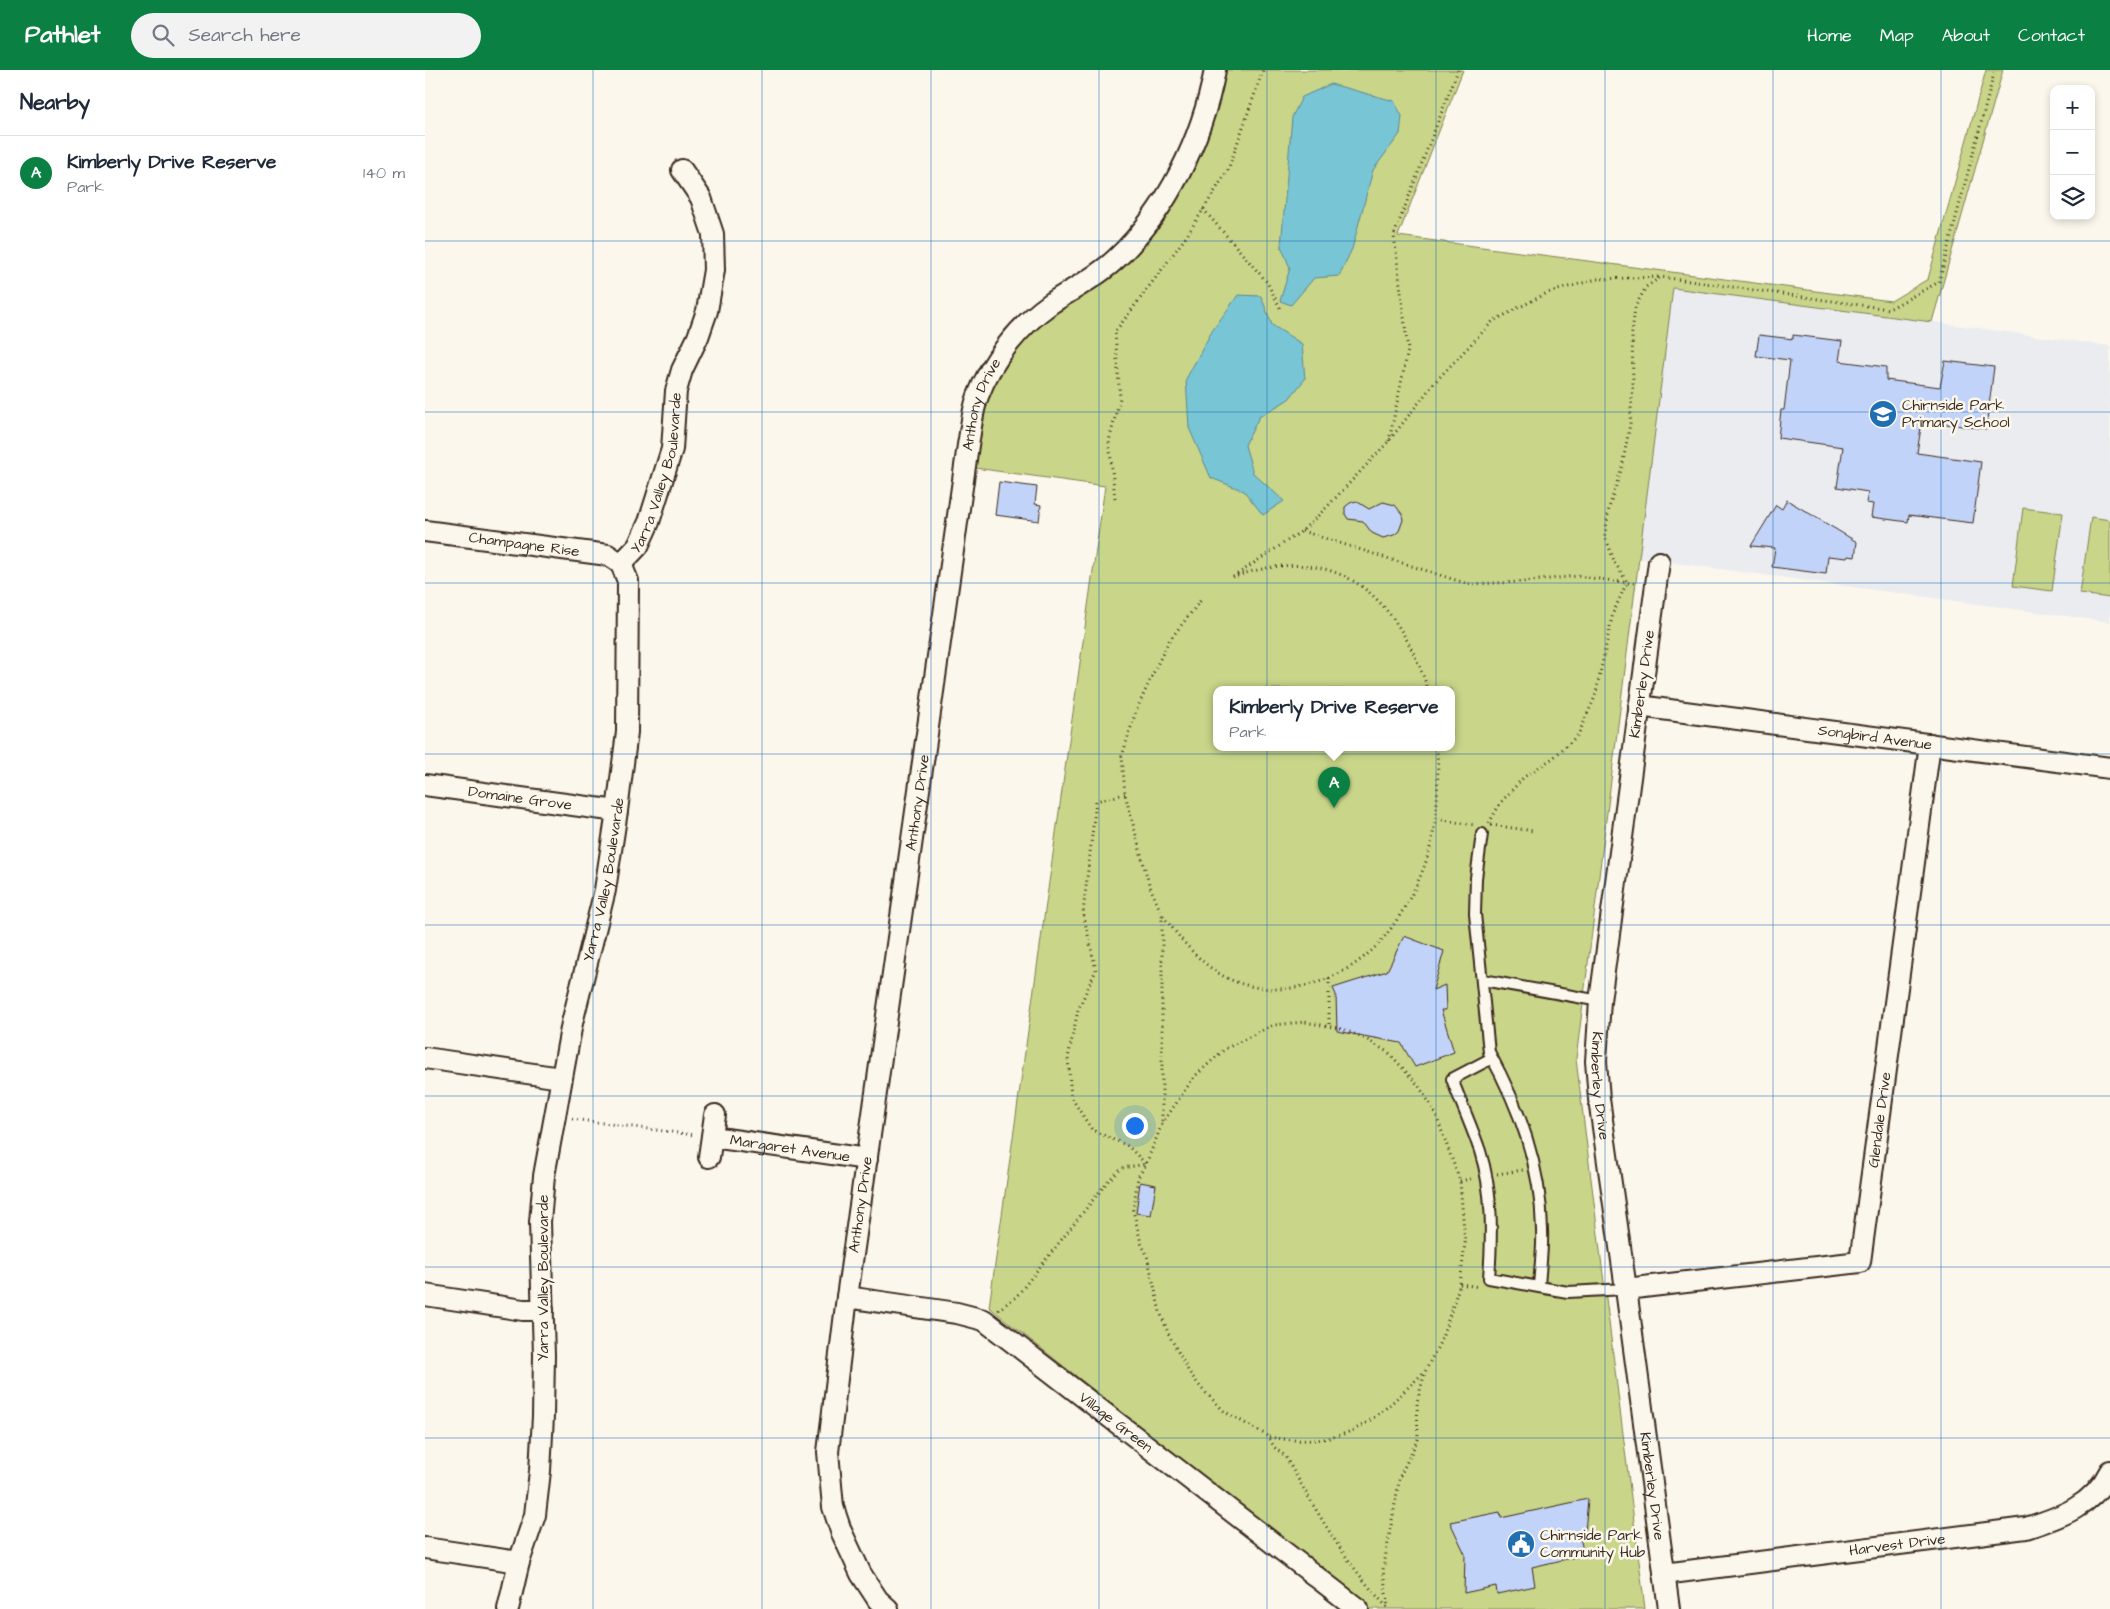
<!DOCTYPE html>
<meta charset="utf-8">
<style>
body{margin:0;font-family:"Architects Daughter",sans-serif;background:#f2f2f3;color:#1f2937}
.controls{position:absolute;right:15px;top:15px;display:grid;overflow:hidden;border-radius:10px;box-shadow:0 2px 8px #0003}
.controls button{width:45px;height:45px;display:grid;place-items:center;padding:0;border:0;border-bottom:1px solid #e0e1e3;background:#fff;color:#1f2937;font:25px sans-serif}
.you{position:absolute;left:709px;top:1055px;width:18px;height:18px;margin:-12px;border:4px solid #fff;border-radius:50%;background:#1a73e8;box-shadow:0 0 0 8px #1a73e833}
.badge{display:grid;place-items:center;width:32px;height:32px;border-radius:50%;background:#0b8043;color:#fff;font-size:16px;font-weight:700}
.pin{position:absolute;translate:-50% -41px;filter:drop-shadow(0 1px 2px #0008)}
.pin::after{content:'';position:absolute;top:26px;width:18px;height:15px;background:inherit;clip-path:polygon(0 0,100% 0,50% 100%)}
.popup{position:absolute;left:788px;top:616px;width:242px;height:65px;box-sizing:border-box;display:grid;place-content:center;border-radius:10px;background:#fff;filter:drop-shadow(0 1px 4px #0005);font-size:16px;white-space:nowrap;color:#747a83}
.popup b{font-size:19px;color:#1f2937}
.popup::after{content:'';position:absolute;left:50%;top:100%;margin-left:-10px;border:10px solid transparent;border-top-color:#fff}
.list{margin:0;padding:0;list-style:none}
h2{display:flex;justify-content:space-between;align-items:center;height:65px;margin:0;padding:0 20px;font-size:21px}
h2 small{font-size:16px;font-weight:400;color:#747a83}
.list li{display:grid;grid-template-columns:32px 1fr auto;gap:15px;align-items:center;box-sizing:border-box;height:75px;padding:0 20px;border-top:1px solid #e0e1e3}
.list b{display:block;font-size:19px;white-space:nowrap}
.list p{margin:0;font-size:16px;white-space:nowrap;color:#747a83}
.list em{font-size:16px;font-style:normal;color:#747a83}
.icon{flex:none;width:28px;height:28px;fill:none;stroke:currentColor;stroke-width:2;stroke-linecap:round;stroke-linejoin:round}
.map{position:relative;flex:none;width:1685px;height:1539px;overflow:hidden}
header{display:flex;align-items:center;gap:30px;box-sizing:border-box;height:70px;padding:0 25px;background:#0b8043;color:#fff}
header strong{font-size:24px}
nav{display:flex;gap:28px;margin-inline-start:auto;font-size:18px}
.search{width:350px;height:45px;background:#f2f2f3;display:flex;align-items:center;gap:12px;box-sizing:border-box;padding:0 18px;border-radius:28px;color:#747a83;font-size:19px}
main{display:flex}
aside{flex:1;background:#fff}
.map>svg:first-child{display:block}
.built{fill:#eaecf0}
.green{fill:#c9d589;stroke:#828054;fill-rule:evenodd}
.water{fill:#78c5d6;stroke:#60878c}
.building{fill:#c2d3f9;stroke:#3b2a1e}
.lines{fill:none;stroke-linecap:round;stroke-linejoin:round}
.lane-casing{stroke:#3b2a1e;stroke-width:14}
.street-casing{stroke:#3b2a1e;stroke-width:24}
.path{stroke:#3b2a1e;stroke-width:3;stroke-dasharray:1 4;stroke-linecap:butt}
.lane{stroke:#fbf7ec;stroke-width:10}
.street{stroke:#fbf7ec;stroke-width:20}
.grid{fill:none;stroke:#1f6fb2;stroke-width:1;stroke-opacity:0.55}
.labels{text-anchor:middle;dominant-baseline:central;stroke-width:5;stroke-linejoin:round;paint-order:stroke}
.poi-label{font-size:15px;fill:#3b2a1e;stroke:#fbf7ec;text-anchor:start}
.street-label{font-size:15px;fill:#3b2a1e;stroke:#fbf7ec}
</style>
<header>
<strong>Pathlet</strong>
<div class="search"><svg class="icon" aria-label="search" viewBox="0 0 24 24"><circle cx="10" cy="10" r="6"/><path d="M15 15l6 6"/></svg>Search here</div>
<nav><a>Home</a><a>Map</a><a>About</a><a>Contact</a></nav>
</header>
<main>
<aside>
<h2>Nearby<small></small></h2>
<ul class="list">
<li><span class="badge">A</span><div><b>Kimberly Drive Reserve</b><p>Park</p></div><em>140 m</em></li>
</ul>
</aside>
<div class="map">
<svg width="1685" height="1539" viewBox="0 0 1685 1539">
<rect width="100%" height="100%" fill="#fbf7ec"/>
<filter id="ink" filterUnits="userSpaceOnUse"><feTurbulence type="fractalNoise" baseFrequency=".02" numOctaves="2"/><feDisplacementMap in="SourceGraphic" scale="10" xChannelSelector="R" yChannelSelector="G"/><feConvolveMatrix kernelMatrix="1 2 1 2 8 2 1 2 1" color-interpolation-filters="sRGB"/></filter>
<g filter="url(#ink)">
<path class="built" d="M1248 217 1685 276V552L1214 488Z"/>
<path class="green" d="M800 0H1038L973 166 1466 231 1503 209 1561 0H1578L1507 252 1248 218 1151 989 1220 1539H945L564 1237 680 416 550 398 562 333 580 292 613 256 695 196 793 31ZM792 619H1026V677H792Z
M1598 438 1638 443 1627 521 1588 516Z
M1666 447 1685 450V528L1655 524Z"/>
<path class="water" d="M906 14 969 31 977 46 975 64 948 100 927 179 914 206 889 208 866 235 855 231 865 198 856 176 867 47 877 27Z
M813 225 836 226 847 255 877 274 880 309 864 329 834 347 820 375 828 403 859 431 838 445 819 421 786 408 764 358 761 309 787 261Z"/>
<path class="building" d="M1334 265 1368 269V265L1417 271 1414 291 1461 297V310L1515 317 1520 291 1569 297 1561 359 1497 351 1492 383 1556 392 1548 453 1484 445 1483 452 1446 447 1448 434 1441 433 1443 422 1412 417 1418 377 1353 368 1356 340H1359L1365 290 1331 286Z
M574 412 612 417 610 434 616 435 614 451 570 445Z
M1362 430 1432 472 1430 487 1423 486 1422 488 1403 486 1401 504 1347 497 1350 478 1326 476 1351 435 1357 439Z
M931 431 944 439 958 432 970 435 977 444 978 450 974 461 969 465 958 468 947 463 938 451 923 449 920 444V437L925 433Z
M979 866 1019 881 1008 920 1020 915 1021 940H1016L1029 982 990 997 976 973 912 961 911 925 908 918 962 901Z
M715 1112 731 1115 726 1145 711 1143Z
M1163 1429 1160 1462 1154 1463 1159 1485 1107 1497 1110 1516 1072 1524 1071 1516 1039 1523 1040 1484 1025 1452 1075 1442 1076 1448Z"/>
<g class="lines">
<defs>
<path id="lane" d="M1057 764 1051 808 1050 844 1064 982C1094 1037 1116 1095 1117 1160 1118 1179 1115 1198 1114 1217L1064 1208C1067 1165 1068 1122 1055 1081 1047 1057 1036 1033 1027 1009L1067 988
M1058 910 1175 931
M1114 1217 1143 1222 1201 1219"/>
<g id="street">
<path id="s1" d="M0 461 183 485 196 494"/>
<path id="s2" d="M1234 492 1175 931 1171 991 1174 1029 1201 1219 1244 1539"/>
<path id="s3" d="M1214 636 1685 698"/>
<path id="s4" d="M0 715 192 741"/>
<path d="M0 988 136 1008"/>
<path id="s5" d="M287 1067 442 1089"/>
<path d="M284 1087 290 1045"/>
<path id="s6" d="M1201 1219 1435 1192 1505 674"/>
<path d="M0 1225 98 1240H118"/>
<path id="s7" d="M422 1227 532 1243 559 1250 933 1539"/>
<path d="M0 1478 94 1492"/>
<path id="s8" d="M1239 1504 1601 1458C1636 1447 1668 1436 1685 1401"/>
<path id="s9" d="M83 1539 94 1492 110 1445 115 1401 118 1346 119 1285 115 1152 119 1106 147 953 180 820 192 741 202 662 203 511 196 494 213 476 224 452 247 379 251 321 257 300 273 267 282 241 289 200 288 164 276 128 257 100"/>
<path id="s10" d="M463 1539 453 1530 436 1504 416 1461 408 1437 403 1382 422 1227 543 375C546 359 547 341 553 326 566 291 594 256 625 234 647 219 671 208 691 189 742 141 777 70 790 0"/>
</g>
</defs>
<use href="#lane" class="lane-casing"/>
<use href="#street" class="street-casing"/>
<path class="path" d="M778 139 842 212 856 240
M964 371 983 280 969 165 1033 0
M690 428 684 371 695 328 690 262 761 167 803 100 838 0
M877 461 1043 514 1097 512 1152 506 1212 514
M812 506C914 471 971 526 1003 619
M808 507 877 461 902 437 963 372 1010 312 1068 251 1122 223 1172 209 1235 207
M700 724 671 731 658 843 671 900 653 940 643 988 646 1027 667 1060 703 1076 721 1094 713 1107 708 1140 716 1173 722 1185 735 1242 744 1265 764 1302 777 1319 800 1342 843 1366 849 1377 860 1386C891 1440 920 1494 964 1539
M1012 749 1049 755
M1064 753 1076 732 1099 707 1128 688 1153 665 1170 627 1188 543 1202 512 1189 491 1180 465 1184 438 1197 397 1205 354 1208 312 1207 263 1210 237 1221 217 1236 207 1464 239 1514 212 1570 0
M1066 755 1109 761
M738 846C755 868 774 893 800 907 847 931 906 917 945 882 965 865 984 832 995 807 1013 766 1014 721 1012 677
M904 908V956
M147 1049 269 1065
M737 1054 769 1007 800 979 848 955 880 952 918 959 941 969 964 983 993 1015 1009 1040 1035 1111 1040 1173 1035 1214 1017 1268 1000 1302 992 1332 993 1369 975 1406 958 1500 963 1538
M1072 1104 1098 1100
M1035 1111 1049 1108
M1035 1214 1054 1217
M573 1240 591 1227 683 1111 697 1098 721 1094 737 1054V845L724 814 700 724 697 686 711 641 731 597 744 571 776 530
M844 1367C922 1380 947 1353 999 1302"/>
<use href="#lane" class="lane"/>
<use href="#street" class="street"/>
</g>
</g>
<path class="grid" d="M168 0V1539M337 0V1539M506 0V1539M674 0V1539M842 0V1539M1011 0V1539M1180 0V1539M1348 0V1539M1516 0V1539M0 171H1685M0 342H1685M0 513H1685M0 684H1685M0 855H1685M0 1026H1685M0 1197H1685M0 1368H1685"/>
<defs>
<symbol id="school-disc" viewBox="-11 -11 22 22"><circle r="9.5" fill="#1f6fb2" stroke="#fbf7ec"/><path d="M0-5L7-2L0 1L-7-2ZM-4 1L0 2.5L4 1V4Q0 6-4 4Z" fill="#fff"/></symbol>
<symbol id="civic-disc" viewBox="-11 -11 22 22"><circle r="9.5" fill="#1f6fb2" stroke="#fbf7ec"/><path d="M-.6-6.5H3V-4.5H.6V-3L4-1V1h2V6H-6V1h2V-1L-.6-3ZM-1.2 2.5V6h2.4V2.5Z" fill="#fff"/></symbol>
</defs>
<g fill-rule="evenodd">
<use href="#school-disc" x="1442" y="328" width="32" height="32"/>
<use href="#civic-disc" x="1080" y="1458" width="32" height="32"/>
</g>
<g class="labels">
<g class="poi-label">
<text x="1477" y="335">Chirnside Park<tspan x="1477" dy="17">Primary School</tspan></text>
<text x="1115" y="1465">Chirnside Park<tspan x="1115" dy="17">Community Hub</tspan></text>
</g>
<g class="street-label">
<text stroke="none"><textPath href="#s10" startOffset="1232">Anthony Drive</textPath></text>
<text stroke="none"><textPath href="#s9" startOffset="1160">Yarra Valley Boulevarde</textPath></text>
<text stroke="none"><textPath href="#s1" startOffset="100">Champagne Rise</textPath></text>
<text transform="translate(1217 614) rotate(-82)">Kimberley Drive</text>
<text stroke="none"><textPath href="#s3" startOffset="238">Songbird Avenue</textPath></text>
<text stroke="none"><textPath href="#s4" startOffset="96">Domaine Grove</textPath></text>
<text stroke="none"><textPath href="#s10" startOffset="828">Anthony Drive</textPath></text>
<text stroke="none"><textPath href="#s9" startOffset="740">Yarra Valley Boulevarde</textPath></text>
<text stroke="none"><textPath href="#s2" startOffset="528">Kimberley Drive</textPath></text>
<text stroke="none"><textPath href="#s6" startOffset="379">Glendale Drive</textPath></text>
<text stroke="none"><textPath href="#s5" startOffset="79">Margaret Avenue</textPath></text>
<text stroke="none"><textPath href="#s10" startOffset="422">Anthony Drive</textPath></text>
<text transform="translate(118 1208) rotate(-90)">Yarra Valley Boulevarde</text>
<text stroke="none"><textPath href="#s7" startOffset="306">Village Green</textPath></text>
<text stroke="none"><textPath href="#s2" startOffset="932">Kimberley Drive</textPath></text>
<text stroke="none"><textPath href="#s8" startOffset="235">Harvest Drive</textPath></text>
</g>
</g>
</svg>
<div class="controls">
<button>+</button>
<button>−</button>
<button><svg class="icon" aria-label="layers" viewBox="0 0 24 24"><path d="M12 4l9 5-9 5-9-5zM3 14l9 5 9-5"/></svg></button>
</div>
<div class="you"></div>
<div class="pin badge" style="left:909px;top:738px">A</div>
<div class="popup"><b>Kimberly Drive Reserve</b>Park</div>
</div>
</main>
